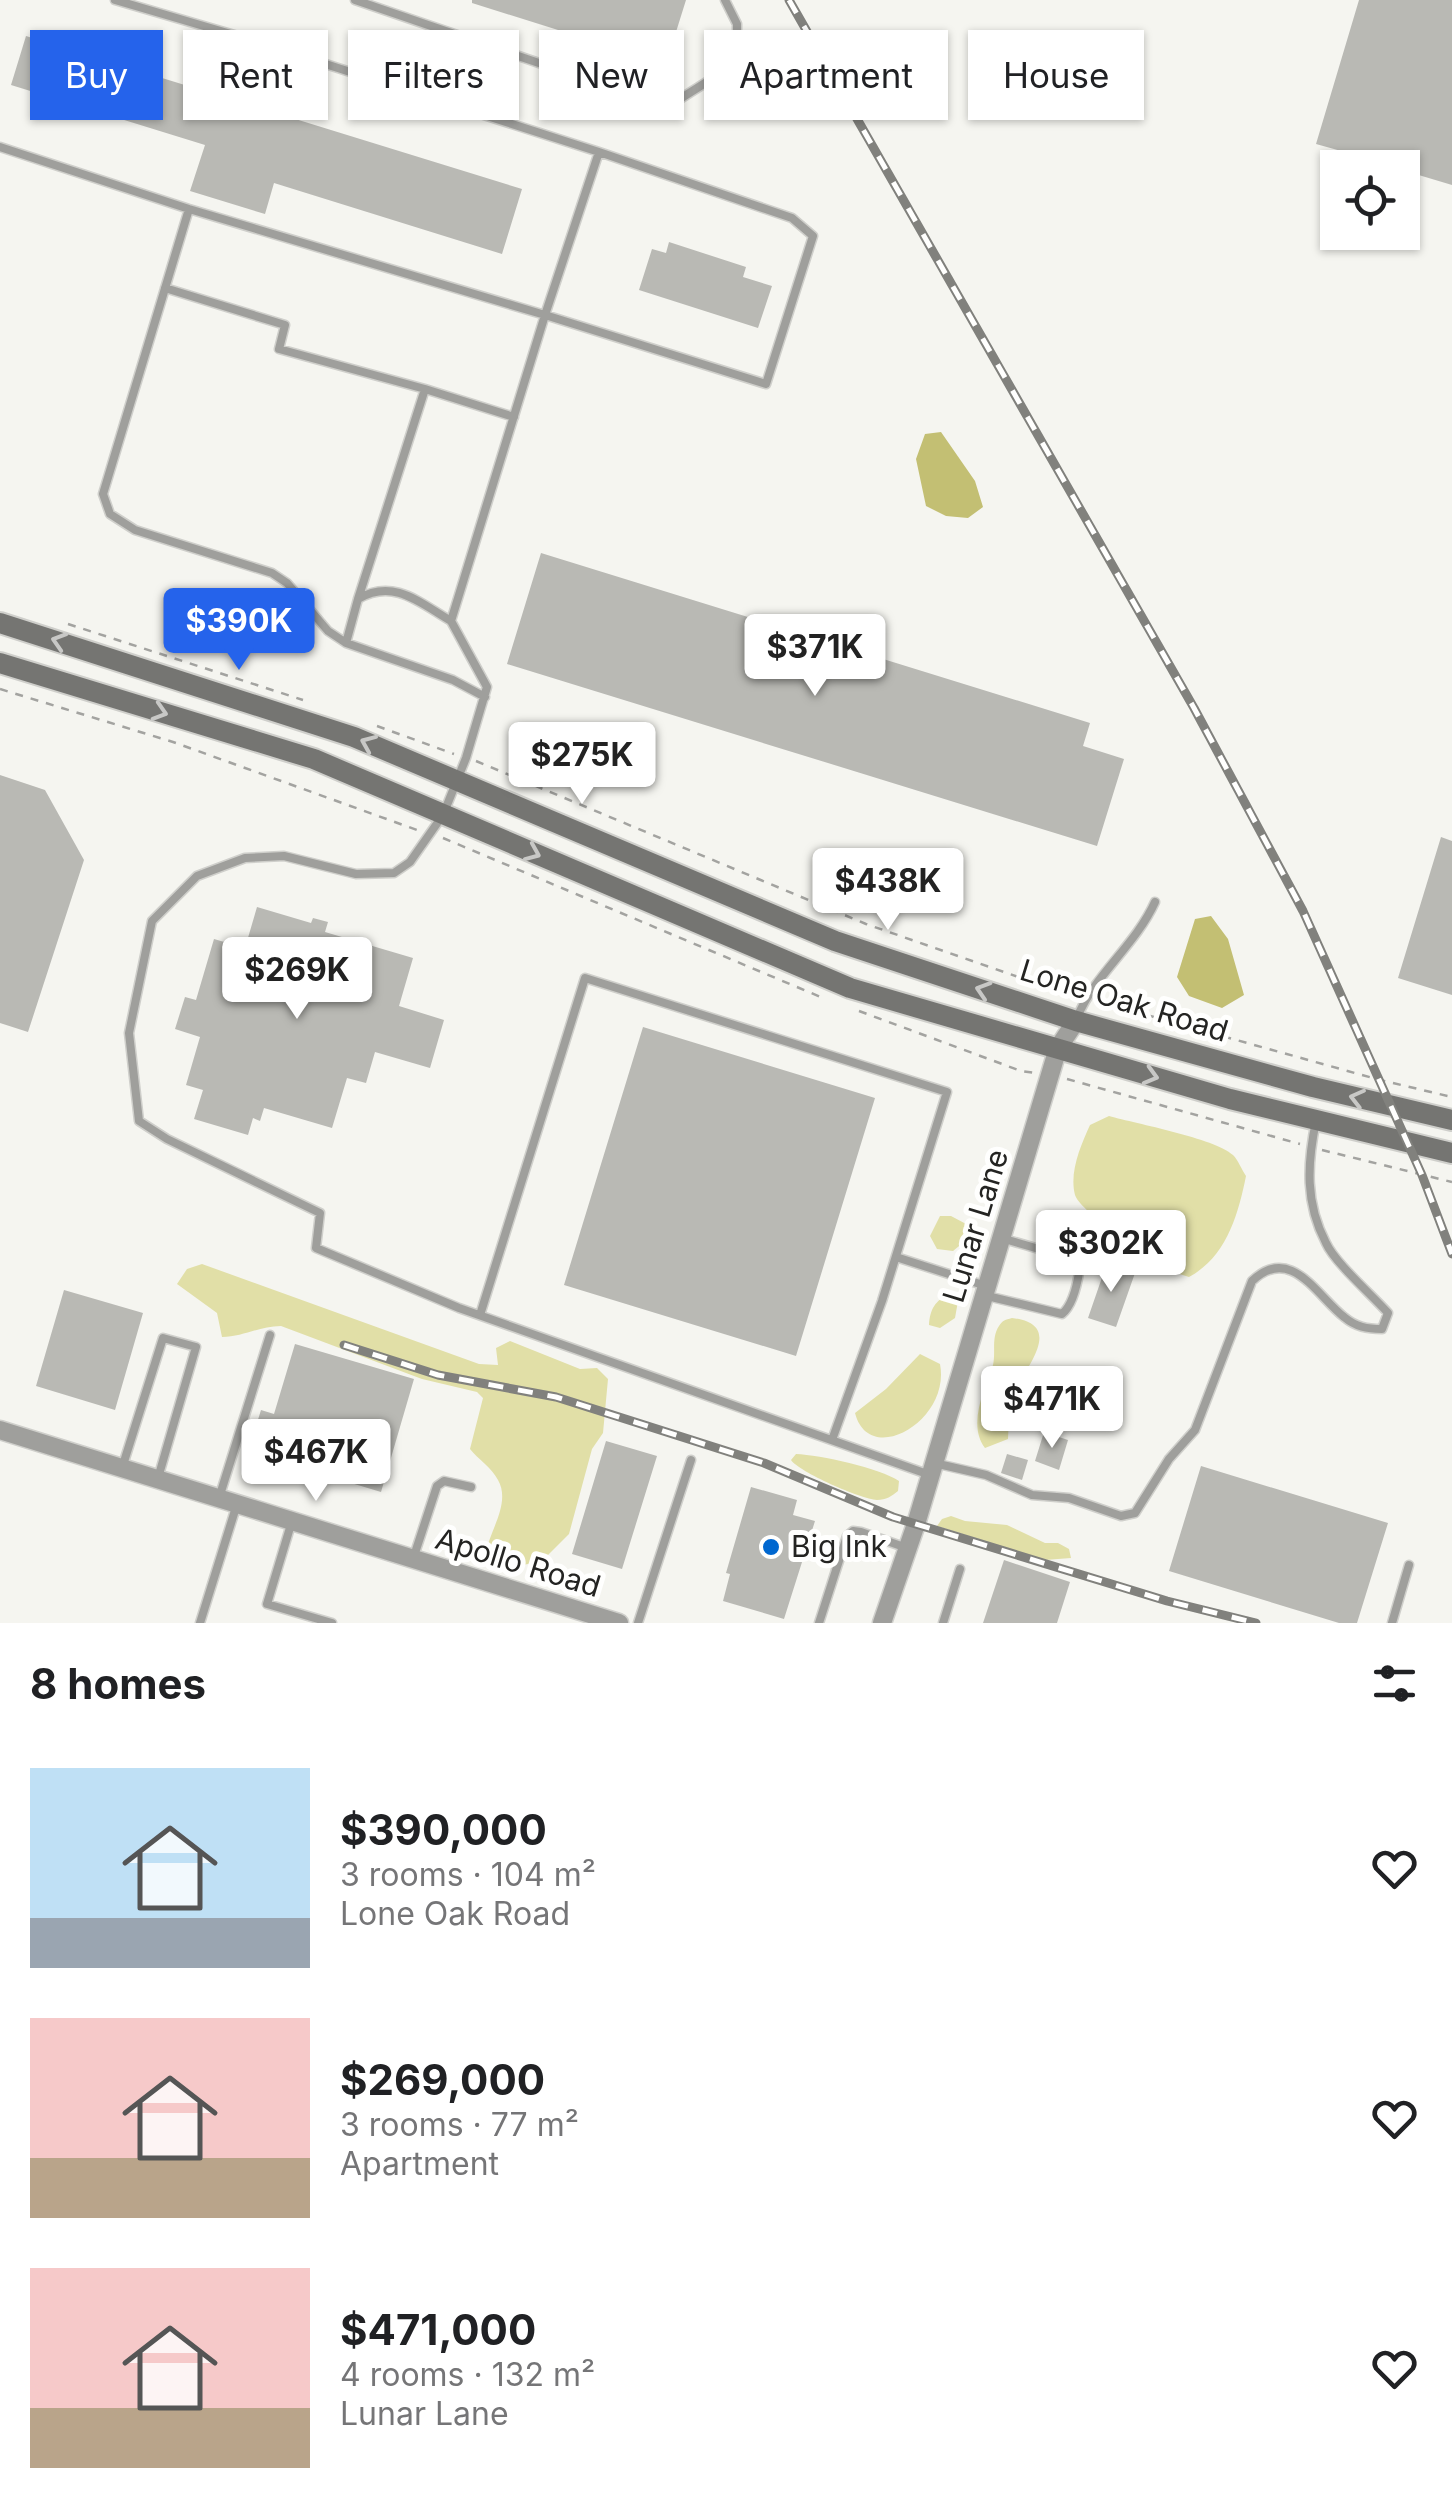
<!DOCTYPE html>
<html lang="en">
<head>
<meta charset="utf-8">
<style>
  body { margin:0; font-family:Inter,sans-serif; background:#f2f2f2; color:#202124; height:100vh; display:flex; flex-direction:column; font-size:38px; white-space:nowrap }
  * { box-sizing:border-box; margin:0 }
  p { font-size:32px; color:#757577 }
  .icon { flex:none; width:55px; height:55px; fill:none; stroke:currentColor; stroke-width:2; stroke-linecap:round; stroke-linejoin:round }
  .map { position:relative; height:1623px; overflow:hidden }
  .details { display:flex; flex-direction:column; background:#fff; flex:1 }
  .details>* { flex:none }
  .top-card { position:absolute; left:30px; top:30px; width:1392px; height:90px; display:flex; gap:20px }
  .buttons { position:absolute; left:1320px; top:150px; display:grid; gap:20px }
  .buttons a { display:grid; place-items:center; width:100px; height:100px; border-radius:0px; background:#fff; box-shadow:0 2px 8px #0004; font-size:50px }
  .price { position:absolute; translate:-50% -85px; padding:0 22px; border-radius:10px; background:#fff; color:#222; font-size:32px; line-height:65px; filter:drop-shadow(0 2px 5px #0008) }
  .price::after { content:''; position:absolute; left:50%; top:60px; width:30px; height:22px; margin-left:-15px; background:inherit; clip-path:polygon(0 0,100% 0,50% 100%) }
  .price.current { background:#2563eb; color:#fff }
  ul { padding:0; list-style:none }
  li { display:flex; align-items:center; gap:30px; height:250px; padding:0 30px }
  li span { display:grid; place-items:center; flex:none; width:280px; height:200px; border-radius:0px; color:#555 }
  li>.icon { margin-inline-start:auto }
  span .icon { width:120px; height:120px; fill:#fffc; stroke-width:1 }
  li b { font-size:42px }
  h2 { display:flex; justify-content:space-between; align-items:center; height:120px; padding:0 30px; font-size:42px }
  .chip { padding:0 35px; border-radius:0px; background:#fff; box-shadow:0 2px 8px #0004; font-size:35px; line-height:90px }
  .chip.current { background:#2563eb; color:#fff }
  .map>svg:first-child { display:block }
  .green { fill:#e1dfa7 }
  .water { fill:#c3bf73 }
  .building { fill:#b9b9b4 }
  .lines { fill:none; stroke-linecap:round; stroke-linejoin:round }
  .service-casing { stroke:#cfcfcb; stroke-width:11 }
  .tertiary-casing { stroke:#cfcfcb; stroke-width:21 }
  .secondary-casing { stroke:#cfcfcb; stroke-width:24 }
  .path { stroke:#a3a3a0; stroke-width:2.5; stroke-dasharray:8 8; stroke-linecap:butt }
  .service { stroke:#9f9f9c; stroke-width:8 }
  .tertiary { stroke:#9f9f9c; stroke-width:18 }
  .secondary { stroke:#757572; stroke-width:20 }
  .rail-casing { stroke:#81817d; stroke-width:9 }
  .rail { stroke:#fffffe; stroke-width:5; stroke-dasharray:15; stroke-linecap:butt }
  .oneway { stroke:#c8c8c6 }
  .poi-dot { fill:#0067cf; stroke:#fffffe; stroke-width:4 }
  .labels { text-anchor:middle; stroke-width:10; stroke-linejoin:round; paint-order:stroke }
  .street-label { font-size:30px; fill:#242422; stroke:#fffffe }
  .poi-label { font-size:30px; fill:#242422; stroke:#fffffe; text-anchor:start }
</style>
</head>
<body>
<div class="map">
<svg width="1452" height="1623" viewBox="0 0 1452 1623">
  <rect width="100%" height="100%" fill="#f5f5f0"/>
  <path class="green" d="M 1109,1116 C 1137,1124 1214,1138 1233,1155 C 1238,1160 1242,1170 1246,1176 C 1238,1216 1226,1257 1189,1277 C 1147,1264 1119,1245 1090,1213 C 1085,1208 1077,1201 1075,1195 C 1069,1172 1081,1145 1090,1125 Z
    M 940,1216 L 951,1216 L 968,1225 L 971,1230 L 964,1242 L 953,1251 L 937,1249 L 930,1236 Z
    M 202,1264 L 479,1364 L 498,1365 L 496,1348 L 510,1341 L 580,1369 L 597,1368 L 608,1379 L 603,1433 L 592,1449 L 569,1534 L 546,1557 L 533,1563 L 513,1567 L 486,1552 C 490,1530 511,1503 498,1480 C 492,1468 478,1459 470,1449 L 483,1398 L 477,1392 L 422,1379 L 281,1326 C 259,1326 243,1337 222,1337 L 217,1313 L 177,1284 L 187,1269 Z
    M 949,1294 L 958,1301 L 955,1318 L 940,1328 L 929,1325 C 930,1309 935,1301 949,1294 Z
    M 1012,1318 C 1061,1324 1032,1359 1019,1384 C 1010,1401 1009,1419 1008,1439 L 985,1448 C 967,1424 985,1389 993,1365 C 996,1352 991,1338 999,1326 C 1003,1320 1005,1320 1012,1318 Z
    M 920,1354 L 940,1364 C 951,1421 869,1468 855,1413 L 886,1389 Z
    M 796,1454 C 820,1455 880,1468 899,1481 L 898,1491 C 892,1496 886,1500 877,1500 C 861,1499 799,1472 791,1460 Z
    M 951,1516 L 965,1521 L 1007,1525 L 1045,1543 L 1058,1543 L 1069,1549 L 1071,1558 L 1045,1560 L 937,1526 L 942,1519 Z"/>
  <path class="water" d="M 941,432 L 975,481 L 983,507 L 968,518 L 946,516 L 926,506 L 916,459 L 925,434 Z
    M 1211,916 L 1228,939 L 1244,995 L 1222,1008 L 1189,996 L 1177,977 L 1195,919 Z"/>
  <path class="building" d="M 472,0 L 686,0 L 666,64 L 472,3 Z
    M 1359,0 L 1452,0 L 1452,185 L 1402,170 L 1402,168 L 1316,144 Z
    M 26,36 L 522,189 L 502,254 L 274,183 L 265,214 L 190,191 L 205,145 L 11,85 Z
    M 669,242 L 746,267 L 743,277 L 772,286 L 758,328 L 639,290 L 652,249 L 666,253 Z
    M 541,553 L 1090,723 L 1083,746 L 1124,759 L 1097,846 L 507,664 Z
    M 0,775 L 45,790 L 84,860 L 28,1032 L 0,1023 Z
    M 1441,837 L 1452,841 L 1452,995 L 1398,978 Z
    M 257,907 L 311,923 L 313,918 L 328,922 L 325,932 L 413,958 L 399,1006 L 444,1020 L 430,1068 L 375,1052 L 366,1083 L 347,1078 L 332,1128 L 264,1108 L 260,1121 L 253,1118 L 248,1135 L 194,1119 L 203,1090 L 186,1085 L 200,1037 L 175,1029 L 185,997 L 196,1000 L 214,939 L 245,948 Z
    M 643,1027 L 875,1098 L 796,1356 L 564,1285 Z
    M 1107,1263 L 1135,1273 L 1116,1327 L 1088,1318 Z
    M 64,1290 L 143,1313 L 115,1410 L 36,1386 Z
    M 295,1344 L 414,1379 L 381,1492 L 248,1452 L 261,1410 L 274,1414 Z
    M 1044,1432 L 1068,1440 L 1059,1470 L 1035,1461 Z
    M 606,1441 L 657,1456 L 622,1569 L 572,1554 Z
    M 1007,1454 L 1028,1460 L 1022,1480 L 1001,1473 Z
    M 1201,1466 L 1388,1523 L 1357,1623 L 1339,1623 L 1169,1571 Z
    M 751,1487 L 797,1500 L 793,1515 L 815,1521 L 784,1619 L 723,1601 L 730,1574 L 726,1573 Z
    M 1004,1560 L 1070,1582 L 1057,1623 L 983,1623 Z"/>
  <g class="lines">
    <defs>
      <path id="service" d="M 115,0 L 248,39 L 599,152 L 792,218 L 813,236 L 766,384 L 545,315 L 599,152
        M 355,0 L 574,75 L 672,104 L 713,78 L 737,52 L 737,24 L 725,0
        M 0,147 L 189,209 L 545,315 L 451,621 L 487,687 L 466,758 L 443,815 L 410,862 L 394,873 L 356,874 L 284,856 L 245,858 L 197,876 L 152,921 L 129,1033 L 139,1121 L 167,1139 L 320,1213 L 316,1248 L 459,1308 L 930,1475
        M 189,209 L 103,494 L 110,514 L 135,530 L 272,573 L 287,583 L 328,631 L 346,643 L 453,680 L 485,697
        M 165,288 L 285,325 L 279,349 L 425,389
        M 358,599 L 425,389 L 514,417
        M 346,643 L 358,599 C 394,578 420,603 451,621
        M 1077,1018 C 1094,975 1135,946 1155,902
        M 896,1257 L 986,1286
        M 987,1296 L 1062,1314 C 1073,1305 1078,1281 1080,1266 L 1070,1258 L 1001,1238
        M 480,1315 L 585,978 L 947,1092 L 882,1301 L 832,1440
        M 934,1463 L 986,1475 L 1032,1495 L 1069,1498 L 1121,1516 L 1135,1513 L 1169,1459 L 1195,1430 L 1252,1281 C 1291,1244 1317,1296 1344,1317 C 1356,1327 1367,1329 1382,1329 L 1388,1313 C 1372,1295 1335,1263 1326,1243 C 1305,1203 1307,1164 1316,1121
        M 122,1468 L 163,1338 L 196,1347 L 158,1478
        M 219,1498 L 270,1335
        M 292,1521 L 267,1604 L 332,1623
        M 413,1559 L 437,1486 L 444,1481 L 471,1487
        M 200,1623 L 237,1504
        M 638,1623 L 691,1460
        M 819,1623 L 847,1536 L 853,1531 L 861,1532 L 907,1548
        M 943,1623 L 960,1569
        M 1392,1623 L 1409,1565"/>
      <path id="tertiary" d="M 0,1430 L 619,1623
        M 882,1623 L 916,1524 L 1058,1048 L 1076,1021"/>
      <path id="secondary" d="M 0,623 L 354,737 L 835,941 L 1076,1021 L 1313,1087 L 1452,1120
        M 0,663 L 314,759 L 850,988 L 1230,1099 L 1452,1153"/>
    </defs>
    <use href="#service" class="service-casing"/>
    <use href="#tertiary" class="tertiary-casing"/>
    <use href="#secondary" class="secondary-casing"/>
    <path class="path" d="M 68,624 L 303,700
      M 0,689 L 173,742 L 417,830
      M 377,726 L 454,754
      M 476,761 L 866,924 L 1073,996
      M 443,838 L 823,998
      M 1100,1002 L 1380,1080 L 1452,1097
      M 859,1011 L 1021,1071 L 1035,1073
      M 1067,1079 L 1300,1144
      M 1322,1150 L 1452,1182"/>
    <use href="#service" class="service"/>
    <use href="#tertiary" class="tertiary"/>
    <use href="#secondary" class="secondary"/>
    <defs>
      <path id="rail" d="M 789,0 L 1194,708 L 1303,911 L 1422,1175 L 1452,1254
        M 344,1345 L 438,1375 L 556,1397 L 764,1463 L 893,1517 L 1167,1601 L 1256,1623"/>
    </defs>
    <use href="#rail" class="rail-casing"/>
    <use href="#rail" class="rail"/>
  </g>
  <defs><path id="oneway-chevron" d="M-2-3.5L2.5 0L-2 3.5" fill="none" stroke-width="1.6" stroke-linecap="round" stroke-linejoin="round" transform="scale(2.5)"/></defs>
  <g class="oneway">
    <use href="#oneway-chevron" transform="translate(59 641) rotate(-163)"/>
    <use href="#oneway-chevron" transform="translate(160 712) rotate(17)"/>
    <use href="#oneway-chevron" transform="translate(368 743) rotate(-157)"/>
    <use href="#oneway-chevron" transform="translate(533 853) rotate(23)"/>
    <use href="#oneway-chevron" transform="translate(983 990) rotate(-162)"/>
    <use href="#oneway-chevron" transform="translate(1151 1076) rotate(16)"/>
    <use href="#oneway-chevron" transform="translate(1357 1098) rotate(-166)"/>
  </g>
  <circle class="poi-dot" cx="771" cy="1547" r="10"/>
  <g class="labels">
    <g class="street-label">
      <text transform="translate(1124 1001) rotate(17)" y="10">Lone Oak Road</text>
      <text transform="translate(976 1226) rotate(-73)" y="10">Lunar Lane</text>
      <text transform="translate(518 1563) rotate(17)" y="10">Apollo Road</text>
    </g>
    <g class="poi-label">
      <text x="791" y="1557">Big Ink</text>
    </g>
  </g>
</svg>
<div class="buttons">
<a><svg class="icon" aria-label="locate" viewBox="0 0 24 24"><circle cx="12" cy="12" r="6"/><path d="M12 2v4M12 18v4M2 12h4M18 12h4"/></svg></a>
</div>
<b class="price current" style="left:239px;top:673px">$390K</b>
<b class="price" style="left:815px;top:699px">$371K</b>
<b class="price" style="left:582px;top:807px">$275K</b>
<b class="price" style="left:888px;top:933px">$438K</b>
<b class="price" style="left:297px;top:1022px">$269K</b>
<b class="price" style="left:1111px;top:1295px">$302K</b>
<b class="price" style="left:1052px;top:1451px">$471K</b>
<b class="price" style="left:316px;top:1504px">$467K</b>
<div class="top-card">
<a class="chip current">Buy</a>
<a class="chip">Rent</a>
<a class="chip">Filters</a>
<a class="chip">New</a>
<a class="chip">Apartment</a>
<a class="chip">House</a>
</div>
</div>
<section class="details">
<h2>8 homes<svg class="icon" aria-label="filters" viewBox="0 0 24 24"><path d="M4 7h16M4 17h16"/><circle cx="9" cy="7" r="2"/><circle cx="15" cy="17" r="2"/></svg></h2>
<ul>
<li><span style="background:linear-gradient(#bfe0f5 75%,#9aa5b1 0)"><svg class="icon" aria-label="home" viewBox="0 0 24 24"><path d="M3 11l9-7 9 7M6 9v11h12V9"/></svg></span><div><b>$390,000</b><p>3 rooms · 104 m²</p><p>Lone Oak Road</p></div><svg class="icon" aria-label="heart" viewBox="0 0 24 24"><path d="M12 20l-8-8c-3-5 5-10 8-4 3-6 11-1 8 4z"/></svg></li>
<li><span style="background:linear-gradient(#f6c9c9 70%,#b9a48a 0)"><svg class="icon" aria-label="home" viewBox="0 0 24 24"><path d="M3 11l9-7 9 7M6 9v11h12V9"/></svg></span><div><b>$269,000</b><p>3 rooms · 77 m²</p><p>Apartment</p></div><svg class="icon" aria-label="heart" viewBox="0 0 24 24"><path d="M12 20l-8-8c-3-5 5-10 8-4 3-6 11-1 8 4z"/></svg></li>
<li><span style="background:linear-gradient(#f6c9c9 70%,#b9a48a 0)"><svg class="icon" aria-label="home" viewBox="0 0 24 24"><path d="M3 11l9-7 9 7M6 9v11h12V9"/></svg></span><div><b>$471,000</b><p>4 rooms · 132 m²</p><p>Lunar Lane</p></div><svg class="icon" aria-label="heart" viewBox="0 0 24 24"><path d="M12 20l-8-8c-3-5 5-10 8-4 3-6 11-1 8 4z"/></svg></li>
</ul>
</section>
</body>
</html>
